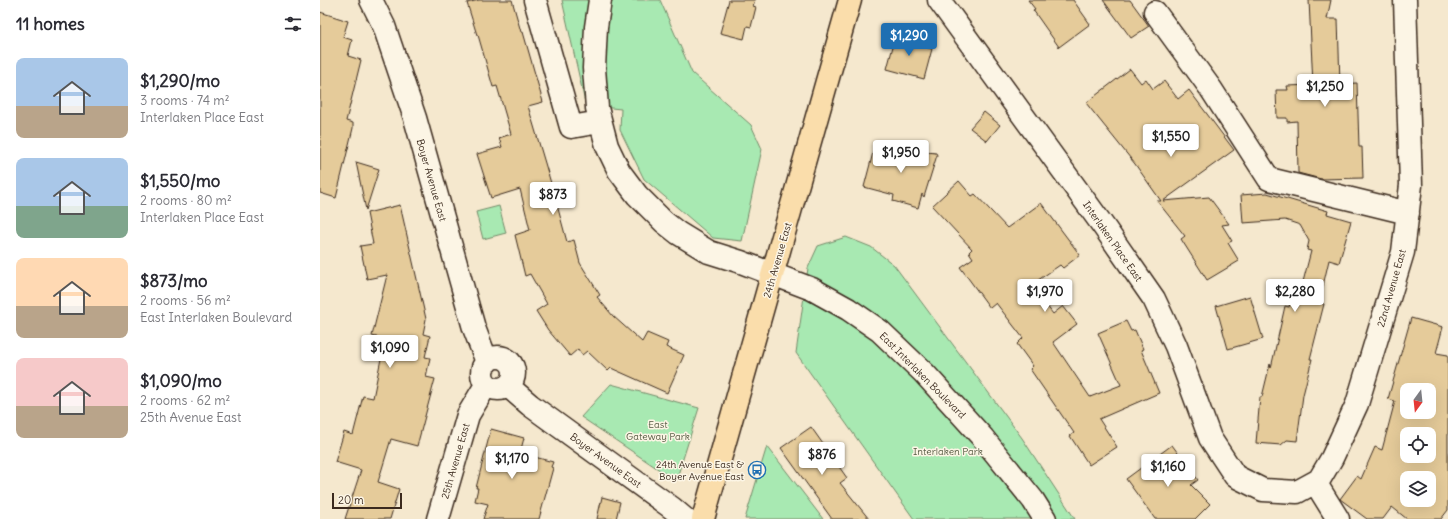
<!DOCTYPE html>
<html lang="en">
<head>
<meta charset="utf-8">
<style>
  body { margin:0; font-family:Delius,sans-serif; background:#f2f2f3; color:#2b2b33; height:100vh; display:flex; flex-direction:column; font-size:15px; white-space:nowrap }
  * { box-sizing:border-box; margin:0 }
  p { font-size:13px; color:#7c7c81 }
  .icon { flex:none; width:22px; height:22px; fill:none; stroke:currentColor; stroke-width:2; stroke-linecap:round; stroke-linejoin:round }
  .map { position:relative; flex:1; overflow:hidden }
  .drawer { display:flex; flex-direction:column; background:#fff; width:320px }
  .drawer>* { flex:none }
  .needle { width:26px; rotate:195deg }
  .fabs { position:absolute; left:1080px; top:383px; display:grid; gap:8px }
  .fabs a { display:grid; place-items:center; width:36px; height:36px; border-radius:8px; background:#fff; box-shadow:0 4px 16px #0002; font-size:20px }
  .scale { position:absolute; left:12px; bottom:10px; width:70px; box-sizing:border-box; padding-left:4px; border:2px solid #3b2a1e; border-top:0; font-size:11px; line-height:14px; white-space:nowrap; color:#3b2a1e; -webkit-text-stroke:3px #fcf5e5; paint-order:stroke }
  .price { position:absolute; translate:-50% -34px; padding:0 9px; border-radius:4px; background:#fff; color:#222; font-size:13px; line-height:26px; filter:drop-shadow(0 1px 2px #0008) }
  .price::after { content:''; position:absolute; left:50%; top:24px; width:12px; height:9px; margin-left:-6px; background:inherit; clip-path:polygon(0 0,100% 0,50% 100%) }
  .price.current { background:#1f6fb2; color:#fff }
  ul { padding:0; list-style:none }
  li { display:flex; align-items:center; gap:12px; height:100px; padding:0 16px }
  li span { display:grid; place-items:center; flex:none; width:112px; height:80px; border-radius:8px; color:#555 }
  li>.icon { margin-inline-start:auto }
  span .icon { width:48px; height:48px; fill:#fffc; stroke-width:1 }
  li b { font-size:17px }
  h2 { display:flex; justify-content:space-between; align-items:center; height:48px; padding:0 16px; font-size:17px }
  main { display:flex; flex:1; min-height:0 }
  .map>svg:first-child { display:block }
  .green { fill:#a8e9b2; stroke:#728a68 }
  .building { fill:#e5cb9a; stroke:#3b2a1e; fill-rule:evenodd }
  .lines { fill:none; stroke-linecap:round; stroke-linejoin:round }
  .minor-casing { stroke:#3b2a1e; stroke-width:25 }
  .major-casing { stroke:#3b2a1e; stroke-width:25 }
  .minor { stroke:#fcf5e5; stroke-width:22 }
  .major { stroke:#faddab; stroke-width:22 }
  .labels { text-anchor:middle; stroke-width:3; stroke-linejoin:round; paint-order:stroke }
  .street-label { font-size:10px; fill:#3b2a1e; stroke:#fcf5e5 }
  .park-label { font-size:10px; fill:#565a43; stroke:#fcf5e5 }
  .poi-label { font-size:10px; fill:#3b2a1e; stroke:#fcf5e5; text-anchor:end }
</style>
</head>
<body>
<main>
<section class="drawer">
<h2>11 homes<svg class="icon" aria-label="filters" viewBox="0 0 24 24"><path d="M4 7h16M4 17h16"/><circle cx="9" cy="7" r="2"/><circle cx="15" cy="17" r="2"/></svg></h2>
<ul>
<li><span style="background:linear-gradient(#a9c7e8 60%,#b9a48a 0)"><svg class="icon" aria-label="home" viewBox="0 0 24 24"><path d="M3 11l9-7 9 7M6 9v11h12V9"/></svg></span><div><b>$1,290/mo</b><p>3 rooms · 74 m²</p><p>Interlaken Place East</p></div></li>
<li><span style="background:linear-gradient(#a9c7e8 60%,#7fa58c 0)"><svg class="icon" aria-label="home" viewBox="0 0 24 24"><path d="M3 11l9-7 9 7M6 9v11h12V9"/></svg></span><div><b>$1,550/mo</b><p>2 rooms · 80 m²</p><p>Interlaken Place East</p></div></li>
<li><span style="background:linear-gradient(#ffd9b3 60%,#b9a48a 0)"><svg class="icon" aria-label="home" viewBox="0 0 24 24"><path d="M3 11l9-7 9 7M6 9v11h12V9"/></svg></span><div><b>$873/mo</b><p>2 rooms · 56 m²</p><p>East Interlaken Boulevard</p></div></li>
<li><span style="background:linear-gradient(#f6c9c9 60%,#b9a48a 0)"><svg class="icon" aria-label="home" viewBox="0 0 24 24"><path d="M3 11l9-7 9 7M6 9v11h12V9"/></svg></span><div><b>$1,090/mo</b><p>2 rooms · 62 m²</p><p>25th Avenue East</p></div></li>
</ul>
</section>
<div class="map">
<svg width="1128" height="519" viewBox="0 0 1128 519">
  <rect width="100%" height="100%" fill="#f5e8ce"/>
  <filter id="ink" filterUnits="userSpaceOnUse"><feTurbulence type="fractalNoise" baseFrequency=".025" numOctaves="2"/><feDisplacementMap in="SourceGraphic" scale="8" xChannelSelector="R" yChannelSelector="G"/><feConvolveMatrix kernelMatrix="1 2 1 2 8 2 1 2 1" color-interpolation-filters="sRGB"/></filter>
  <g filter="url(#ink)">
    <path class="green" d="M 242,0 L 340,0 L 372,73 L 431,125 L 442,149 L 422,241 L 393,238 L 324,179 L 300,130 L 301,109 L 272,106 L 266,107 Z
      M 179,206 L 186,233 L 163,239 L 156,212 Z
      M 526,237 L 551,247 L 574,265 L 702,438 L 755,519 L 594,519 L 476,353 L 488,268 L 498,246 Z
      M 291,384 L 379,408 L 356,481 L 261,417 Z
      M 447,446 L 503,519 L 425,519 Z"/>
    <path class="building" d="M 159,0 L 192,0 L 201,32 L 203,32 L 223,102 L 208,106 L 233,190 L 247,242 L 254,240 L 260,263 L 280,295 L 277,297 L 293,316 L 322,342 L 327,333 L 348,342 L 346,347 L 364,355 L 347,393 L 291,368 L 288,371 L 267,351 L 262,355 L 258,349 L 250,356 L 228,330 L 216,311 L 227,304 L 210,274 L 205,276 L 195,235 L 210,230 L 200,189 L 171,198 L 157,154 L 182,147 L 179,138 L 191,134 L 177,86 L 173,87 L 158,35 L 157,35 L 147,3 Z
      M 409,0 L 435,0 L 433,6 L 436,7 L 431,27 L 427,26 L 424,39 L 400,33 Z
      M 708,0 L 753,0 L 770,24 L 739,47 L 713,10 L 715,9 Z
      M 783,0 L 810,0 L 829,26 L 811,38 Z
      M 989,0 L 1011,0 L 1007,19 L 1018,19 L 1020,84 L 1037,83 L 1039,147 L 1042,147 L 1043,178 L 1001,179 L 978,173 L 977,121 L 967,122 L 967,118 L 957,118 L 956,90 L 968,90 L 967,86 L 993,85 Z
      M 0,12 L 28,21 L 23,37 L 32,40 L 28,56 L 41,60 L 26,121 L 33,123 L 33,128 L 16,198 L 0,193 Z
      M 576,35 L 600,41 L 598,45 L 612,49 L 604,79 L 567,69 Z
      M 810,69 L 821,83 L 826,79 L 833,89 L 844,81 L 858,99 L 869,90 L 914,150 L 843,201 L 889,197 L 909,224 L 902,225 L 912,241 L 908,243 L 919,261 L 887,280 L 861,239 L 865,236 L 837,201 L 841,201 L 815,164 L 766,103 Z
      M 664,112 L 680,125 L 667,141 L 650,128 Z
      M 555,145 L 575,150 L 580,149 L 616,153 L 617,155 L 604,197 L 602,194 L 598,208 L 573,201 L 574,195 L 544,187 Z
      M 36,162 L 59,169 L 46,210 Z
      M 639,181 L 652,196 L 655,194 L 687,228 L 721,203 L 760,255 L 743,268 L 740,265 L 711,285 L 733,314 L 743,306 L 757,324 L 733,342 L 770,397 L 801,385 L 778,333 L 806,321 L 811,331 L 815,330 L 823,349 L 821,350 L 839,393 L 779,419 L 797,447 L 769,465 L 750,436 L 754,433 L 710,369 L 713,366 L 697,344 L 703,338 L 676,303 L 670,308 L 640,267 L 653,258 L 649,252 L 652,249 L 612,206 Z
      M 947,193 L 1008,211 L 1007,214 L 1031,221 L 1019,263 L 1009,260 L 999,303 L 1004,304 L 990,359 L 992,359 L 983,395 L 977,441 L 967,440 L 961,445 L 936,443 L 940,397 L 942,397 L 950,364 L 951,368 L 965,306 L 969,307 L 970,303 L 977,305 L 991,251 L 987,250 L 989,241 L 980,225 L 965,220 L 923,223 L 921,195 Z
      M 80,205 L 106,319 L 103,334 L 110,336 L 105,357 L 110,358 L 106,377 L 115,379 L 97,446 L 71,439 L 58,482 L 79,489 L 70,519 L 25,519 L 41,470 L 15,462 L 24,432 L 33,435 L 43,396 L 53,398 L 65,339 L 52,336 L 67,275 L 47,279 L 40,246 L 53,244 L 47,213 Z
      M 930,296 L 943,339 L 908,349 L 896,306 Z
      M 1091,318 L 1123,327 L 1116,353 L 1128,355 L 1128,510 L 1121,519 L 1087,519 L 1072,507 L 1063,519 L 1047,519 L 1020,499 L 1037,476 L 1041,479 L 1055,447 L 1062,450 L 1075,401 L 1068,399 ZM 1087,390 L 1109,390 L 1109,412 L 1087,412 ZM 1087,434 L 1109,434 L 1109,456 L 1087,456 ZM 1087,478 L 1109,478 L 1109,500 L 1087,500 Z
      M 491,427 L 527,478 L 520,483 L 549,519 L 512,519 L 461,448 Z
      M 171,429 L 204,438 L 200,453 L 233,462 L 231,467 L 233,468 L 219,519 L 163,519 L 168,504 L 155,501 L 158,488 L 156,488 Z
      M 852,445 L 878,480 L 871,485 L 890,504 L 875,519 L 835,519 L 806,479 Z
      M 282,497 L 300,502 L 296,519 L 277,519 Z"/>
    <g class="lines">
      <defs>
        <path id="minor" d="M 51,0 L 64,26 L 95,118 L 154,328 L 167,362
          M 215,0 L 251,127 L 280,122
          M 280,0 L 276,27 L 274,68 L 277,108 L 287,146 L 299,171 L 317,195 L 344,222 L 358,233 L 389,252 L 421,262 L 492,289 L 528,309 L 560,331 L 604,373 L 663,438 L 713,500 L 725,519
          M 619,0 L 784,227 L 834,299 L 856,346 L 890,438 L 915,476 L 943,490 L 977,492 L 999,480 L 1012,458 L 1037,404 L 1083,252 L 1091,185 L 1085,0
          M 835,12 L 891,89 L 949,179 L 1088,213
          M162 373a16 16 0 1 1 32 0a16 16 0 1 1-32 0Z
          M 188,386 L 210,405 L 352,508 L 365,519
          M 995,482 L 1018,519
          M 118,519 L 148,415 L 166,385"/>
        <path id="major" d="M 383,519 L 530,0"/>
      </defs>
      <use href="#minor" class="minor-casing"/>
      <use href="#major" class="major-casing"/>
      <use href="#minor" class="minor"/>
      <use href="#major" class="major"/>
    </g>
  </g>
  <defs>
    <symbol id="bus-ring" viewBox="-11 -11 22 22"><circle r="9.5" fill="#fcf5e5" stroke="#1f6fb2" stroke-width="1.5"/><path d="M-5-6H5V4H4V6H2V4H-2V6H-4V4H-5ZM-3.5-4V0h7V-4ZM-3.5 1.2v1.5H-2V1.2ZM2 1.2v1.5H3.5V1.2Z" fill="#1f6fb2"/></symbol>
  </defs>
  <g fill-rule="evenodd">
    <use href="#bus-ring" x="427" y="460" width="20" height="20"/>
  </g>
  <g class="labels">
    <g class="street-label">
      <text transform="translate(112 180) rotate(74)" y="4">Boyer Avenue East</text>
      <text transform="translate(793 241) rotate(55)" y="4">Interlaken Place East</text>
      <text transform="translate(457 260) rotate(-74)" y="4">24th Avenue East</text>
      <text transform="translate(1071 288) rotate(-74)" y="4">22nd Avenue East</text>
      <text transform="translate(603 375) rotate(45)" y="4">East Interlaken Boulevard</text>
      <text transform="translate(286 460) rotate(36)" y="4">Boyer Avenue East</text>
      <text transform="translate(135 461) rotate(-74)" y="4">25th Avenue East</text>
    </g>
    <g class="park-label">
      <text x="338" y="428">East<tspan x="338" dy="12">Gateway Park</tspan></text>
      <text x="628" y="455">Interlaken Park</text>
    </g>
    <g class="poi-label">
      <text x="424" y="468">24th Avenue East &amp;<tspan x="424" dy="12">Boyer Avenue East</tspan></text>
    </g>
  </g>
</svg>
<div class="fabs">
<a><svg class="needle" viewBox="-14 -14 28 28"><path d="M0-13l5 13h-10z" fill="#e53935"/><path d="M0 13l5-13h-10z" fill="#7c7c81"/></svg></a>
<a><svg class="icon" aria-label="locate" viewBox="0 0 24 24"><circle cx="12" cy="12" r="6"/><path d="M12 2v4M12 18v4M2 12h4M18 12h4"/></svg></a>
<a><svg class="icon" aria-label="layers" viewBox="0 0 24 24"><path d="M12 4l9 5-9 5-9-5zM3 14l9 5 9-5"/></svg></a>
</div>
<div class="scale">20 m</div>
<b class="price current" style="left:589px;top:57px">$1,290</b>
<b class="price" style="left:1005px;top:108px">$1,250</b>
<b class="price" style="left:851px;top:158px">$1,550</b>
<b class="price" style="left:581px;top:174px">$1,950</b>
<b class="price" style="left:233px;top:216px">$873</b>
<b class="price" style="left:725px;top:313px">$1,970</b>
<b class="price" style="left:975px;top:313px">$2,280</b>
<b class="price" style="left:70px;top:369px">$1,090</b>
<b class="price" style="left:502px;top:476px">$876</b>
<b class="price" style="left:192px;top:480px">$1,170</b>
<b class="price" style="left:848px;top:488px">$1,160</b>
</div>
</main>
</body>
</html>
